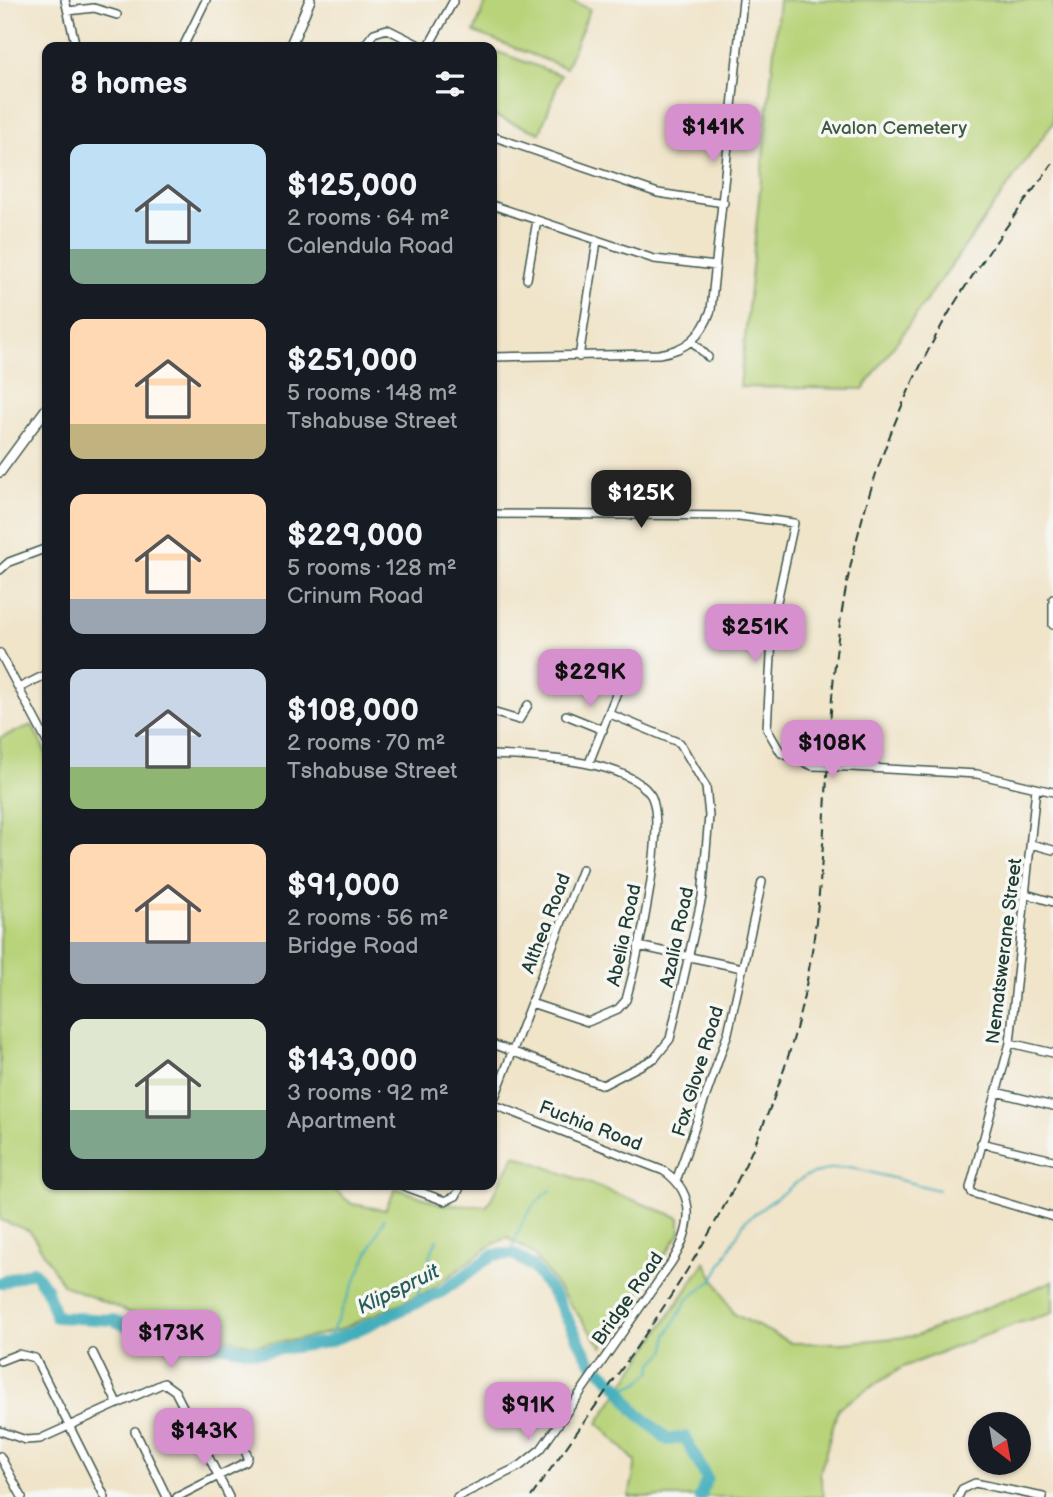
<!DOCTYPE html>
<html lang="en">
<head>
<meta charset="utf-8">
<style>
  body { margin:0; font-family:"Balsamiq Sans",sans-serif; background:#20242c; color:#f1f3f6; height:100vh; display:flex; flex-direction:column; font-size:26px; white-space:nowrap }
  * { box-sizing:border-box; margin:0 }
  p { font-size:23px; color:#9ea1a6 }
  .icon { flex:none; width:38px; height:38px; fill:none; stroke:currentColor; stroke-width:2; stroke-linecap:round; stroke-linejoin:round }
  .map { position:relative; flex:1; overflow:hidden }
  .sheet { position:absolute; left:42px; top:42px; width:455px; height:1148px; display:flex; flex-direction:column; background:#171b24; border-radius:14px; box-shadow:0 2px 5px #0004 }
  .sheet>* { flex:none }
  .needle { width:46px; rotate:149deg }
  .controls { position:absolute; left:968px; top:1412px; display:grid; gap:14px }
  .controls a { display:grid; place-items:center; width:63px; height:63px; border-radius:50%; background:#171b24; box-shadow:0 2px 5px #0004; font-size:35px }
  .price { position:absolute; translate:-50% -60px; padding:0 16px; border-radius:14px; background:#d690ce; color:#111; font-size:23px; line-height:46px; filter:drop-shadow(0 2px 4px #0008) }
  .price::after { content:''; position:absolute; left:50%; top:42px; width:21px; height:16px; margin-left:-10px; background:inherit; clip-path:polygon(0 0,100% 0,50% 100%) }
  .price.selected { background:#222; color:#fff }
  ul { padding:0; list-style:none }
  li { display:flex; align-items:center; gap:21px; height:175px; padding:0 28px }
  li span { display:grid; place-items:center; flex:none; width:196px; height:140px; border-radius:14px; color:#555 }
  li>.icon { margin-inline-start:auto }
  span .icon { width:84px; height:84px; fill:#fffc; stroke-width:1 }
  li b { font-size:30px }
  h2 { display:flex; justify-content:space-between; align-items:center; height:84px; padding:0 28px; font-size:30px }
  .map>svg:first-child { display:block }
  .green { fill:#b8d379; stroke:#6c8856; stroke-width:2 }
  .lines { fill:none; stroke-linecap:round; stroke-linejoin:round }
  .stream { stroke:#3dacba; stroke-width:2 }
  .river { stroke:#3dacba; stroke-width:12 }
  .minor-casing { stroke:#3e564a; stroke-width:10 }
  .major-casing { stroke:#3e564a; stroke-width:12 }
  .minor { stroke:#fff; stroke-width:7 }
  .major { stroke:#fff; stroke-width:9 }
  .rail { stroke:#1f3d34; stroke-width:2; stroke-dasharray:10 5; stroke-linecap:butt }
  .minor-bridge-casing { stroke:#3e564a; stroke-width:10; stroke-linecap:butt }
  .minor-bridge { stroke:#fff; stroke-width:7 }
  .labels { text-anchor:middle; stroke-width:7; stroke-linejoin:round; paint-order:stroke }
  .park-label { font-size:19px; fill:#3e5b42; stroke:#f6f6f2 }
  .street-label { font-size:19px; fill:#1f3d34; stroke:#f6f6f2 }
  .water-label { font-size:21px; font-style:italic; fill:#285e5c; stroke:#f6f6f2 }
</style>
</head>
<body>
<div class="map">
<svg width="1053" height="1497" viewBox="0 0 1053 1497">
  <rect width="100%" height="100%" fill="#f6f6f2"/>
  <filter id="ink" filterUnits="userSpaceOnUse"><feTurbulence type="fractalNoise" baseFrequency=".0143" numOctaves="2"/><feDisplacementMap in="SourceGraphic" scale="14" xChannelSelector="R" yChannelSelector="G"/><feConvolveMatrix kernelMatrix="1 2 1 2 8 2 1 2 1" color-interpolation-filters="sRGB"/></filter>
  <filter id="wash" filterUnits="userSpaceOnUse"><feTurbulence type="fractalNoise" baseFrequency=".00686" numOctaves="4" result="noise"/><feDisplacementMap in="SourceGraphic" scale="28" xChannelSelector="R" yChannelSelector="G"/><feGaussianBlur stdDeviation="1.57" result="paint"/><feColorMatrix in="noise" values="0 0 0 0 0 0 0 0 0 0 0 0 0 0 0 0 0 1.4 0 .05"/><feComposite in="paint" operator="in"/></filter>
  <g filter="url(#wash)">
    <rect width="100%" height="100%" fill="#f0e4c9"/>
    <path class="green" d="M 487,0 L 569,0 L 590,9 L 566,68 L 474,32 Z
      M 779,0 L 1053,0 L 1053,123 L 863,389 L 740,387 Z
      M 492,50 L 561,75 L 540,133 L 492,115 Z
      M 32,725 L 47,755 L 47,1185 L 329,1185 L 352,1204 L 385,1210 L 396,1188 L 443,1205 L 487,1206 L 515,1155 L 680,1218 L 680,1233 L 602,1347 L 533,1254 L 507,1237 L 489,1247 L 432,1289 L 339,1330 L 301,1339 L 255,1345 L 191,1330 L 162,1317 L 133,1314 L 63,1285 L 30,1231 L 0,1220 L 0,738 Z
      M 705,1262 L 734,1314 L 792,1343 L 843,1343 L 916,1336 L 1053,1281 L 1053,1313 L 1015,1324 L 903,1367 L 838,1408 L 820,1473 L 824,1497 L 629,1497 L 636,1462 L 598,1423 Z"/>
    <g class="lines">
      <path class="stream" d="M 511,1254 C 518,1228 528,1205 551,1190
        M 405,1309 L 416,1296 L 431,1263 L 429,1258 L 437,1239
        M 327,1342 L 384,1219
        M 620,1390 L 638,1383 L 652,1371 L 653,1363 L 666,1350 L 667,1335 L 688,1299 L 712,1281 L 745,1221 L 804,1177 L 829,1169 L 850,1167 L 938,1190"/>
      <path class="river" d="M 0,1283 L 33,1271 L 46,1288 L 56,1317 L 113,1320 L 162,1341 L 180,1339 L 261,1352 L 327,1342 L 353,1332 L 443,1291 L 493,1255 L 514,1254 L 533,1267 L 556,1298 L 590,1361 L 618,1386 L 634,1410 L 668,1440 L 685,1437 L 707,1479 L 700,1497"/>
    </g>
  </g>
  <g filter="url(#ink)">
    <g class="lines">
      <defs>
        <path id="minor" d="M 65,0 L 76,47
          M 68,11 L 94,8 L 117,15
          M 183,47 L 206,0
          M 363,47 L 374,33 L 387,29 L 423,47
          M 428,47 L 454,0
          M 492,136 L 658,193 L 724,203
          M 492,205 L 654,259 L 716,266
          M 527,279 L 537,220
          M 693,342 L 708,357
          M 492,357 L 659,354 C 687,350 702,336 711,310 L 743,0
          M 579,357 L 597,241
          M 492,514 L 739,516 L 794,523 L 773,620 L 767,729 L 781,753 L 813,766
          M 0,570 L 9,562 L 47,548
          M 1053,599 L 1053,625
          M 0,653 L 47,742
          M 19,688 L 47,674
          M 492,712 L 519,720 L 528,705
          M 566,715 L 603,730
          M 492,755 C 532,757 624,758 650,794 C 669,822 636,964 626,1000 L 618,1009 L 588,1022 L 531,1003
          M 589,763 L 619,687
          M 851,767 L 977,774 L 1053,792
          M 1036,788 L 1010,1043 L 970,1188 L 972,1193 L 1053,1217
          M 1031,844 L 1053,850
          M 1026,894 L 1053,902
          M 638,946 L 742,968
          M 1010,1043 L 1053,1053
          M 492,1044 L 603,1085 L 655,1058 L 670,1039 L 702,897 L 709,816 L 706,787 L 680,743 L 610,714
          M 996,1092 L 1053,1106
          M 492,1105 L 582,869
          M 981,1143 L 1053,1160
          M 676,1181 L 728,1033 L 762,882
          M 401,1185 L 445,1201 L 456,1196 L 461,1185
          M 93,1353 L 117,1403
          M 0,1361 L 18,1354 L 35,1358 L 105,1497
          M 0,1431 L 26,1440 L 40,1439 L 164,1383 L 175,1391 L 229,1497
          M 135,1431 L 167,1497
          M 0,1456 L 22,1497
          M 177,1497 L 246,1462 L 248,1457 L 242,1443
          M 457,1497 L 520,1466 L 541,1449 L 671,1263 C 691,1232 699,1195 664,1171 L 492,1104
          M 958,1497 L 962,1489 L 975,1483 L 1043,1497"/>
        <path id="major" d="M 290,47 L 310,0
          M 0,472 L 47,408"/>
      </defs>
      <use href="#minor" class="minor-casing"/>
      <use href="#major" class="major-casing"/>
      <use href="#minor" class="minor"/>
      <use href="#major" class="major"/>
      <path class="rail" d="M 531,1497 C 632,1352 744,1213 793,1040 C 829,913 822,784 836,654 C 850,530 891,408 956,301 C 986,254 1020,208 1053,163"/>
      <defs>
        <path id="minor-bridge" d="M 813,766 L 851,767"/>
      </defs>
      <use href="#minor-bridge" class="minor-bridge-casing"/>
      <use href="#minor-bridge" class="minor-bridge"/>
    </g>
  </g>
  <g class="labels">
    <g class="park-label">
      <text x="894" y="134">Avalon Cemetery</text>
    </g>
    <g class="street-label">
      <text transform="translate(545 923) rotate(-69)" y="7">Althea Road</text>
      <text transform="translate(623 935) rotate(-78)" y="7">Abelia Road</text>
      <text transform="translate(676 937) rotate(-78)" y="7">Azalia Road</text>
      <text transform="translate(1003 951) rotate(-83)" y="7">Nematswerane Street</text>
      <text transform="translate(697 1071) rotate(-73)" y="7">Fox Glove Road</text>
      <text transform="translate(591 1125) rotate(21)" y="7">Fuchia Road</text>
      <text transform="translate(627 1298) rotate(-55)" y="7">Bridge Road</text>
    </g>
    <g class="water-label">
      <text transform="translate(398 1289) rotate(-26)" y="7">Klipspruit</text>
    </g>
  </g>
</svg>
<div class="controls">
<a><svg class="needle" viewBox="-14 -14 28 28"><path d="M0-13l5 13h-10z" fill="#e53935"/><path d="M0 13l5-13h-10z" fill="#9ea1a6"/></svg></a>
</div>
<b class="price" style="left:713px;top:164px">$141K</b>
<b class="price selected" style="left:641px;top:530px">$125K</b>
<b class="price" style="left:755px;top:664px">$251K</b>
<b class="price" style="left:590px;top:709px">$229K</b>
<b class="price" style="left:832px;top:780px">$108K</b>
<b class="price" style="left:171px;top:1370px">$173K</b>
<b class="price" style="left:528px;top:1442px">$91K</b>
<b class="price" style="left:204px;top:1468px">$143K</b>
<section class="sheet">
<h2>8 homes<svg class="icon" aria-label="filters" viewBox="0 0 24 24"><path d="M4 7h16M4 17h16"/><circle cx="9" cy="7" r="2"/><circle cx="15" cy="17" r="2"/></svg></h2>
<ul>
<li><span style="background:linear-gradient(#bfe0f5 75%,#7fa58c 0)"><svg class="icon" aria-label="home" viewBox="0 0 24 24"><path d="M3 11l9-7 9 7M6 9v11h12V9"/></svg></span><div><b>$125,000</b><p>2 rooms · 64 m²</p><p>Calendula Road</p></div></li>
<li><span style="background:linear-gradient(#ffd9b3 75%,#c2b280 0)"><svg class="icon" aria-label="home" viewBox="0 0 24 24"><path d="M3 11l9-7 9 7M6 9v11h12V9"/></svg></span><div><b>$251,000</b><p>5 rooms · 148 m²</p><p>Tshabuse Street</p></div></li>
<li><span style="background:linear-gradient(#ffd9b3 75%,#9aa5b1 0)"><svg class="icon" aria-label="home" viewBox="0 0 24 24"><path d="M3 11l9-7 9 7M6 9v11h12V9"/></svg></span><div><b>$229,000</b><p>5 rooms · 128 m²</p><p>Crinum Road</p></div></li>
<li><span style="background:linear-gradient(#c9d6e8 70%,#8fb573 0)"><svg class="icon" aria-label="home" viewBox="0 0 24 24"><path d="M3 11l9-7 9 7M6 9v11h12V9"/></svg></span><div><b>$108,000</b><p>2 rooms · 70 m²</p><p>Tshabuse Street</p></div></li>
<li><span style="background:linear-gradient(#ffd9b3 70%,#9aa5b1 0)"><svg class="icon" aria-label="home" viewBox="0 0 24 24"><path d="M3 11l9-7 9 7M6 9v11h12V9"/></svg></span><div><b>$91,000</b><p>2 rooms · 56 m²</p><p>Bridge Road</p></div></li>
<li><span style="background:linear-gradient(#dfe7d0 65%,#7fa58c 0)"><svg class="icon" aria-label="home" viewBox="0 0 24 24"><path d="M3 11l9-7 9 7M6 9v11h12V9"/></svg></span><div><b>$143,000</b><p>3 rooms · 92 m²</p><p>Apartment</p></div></li>
</ul>
</section>
</div>
</body>
</html>
